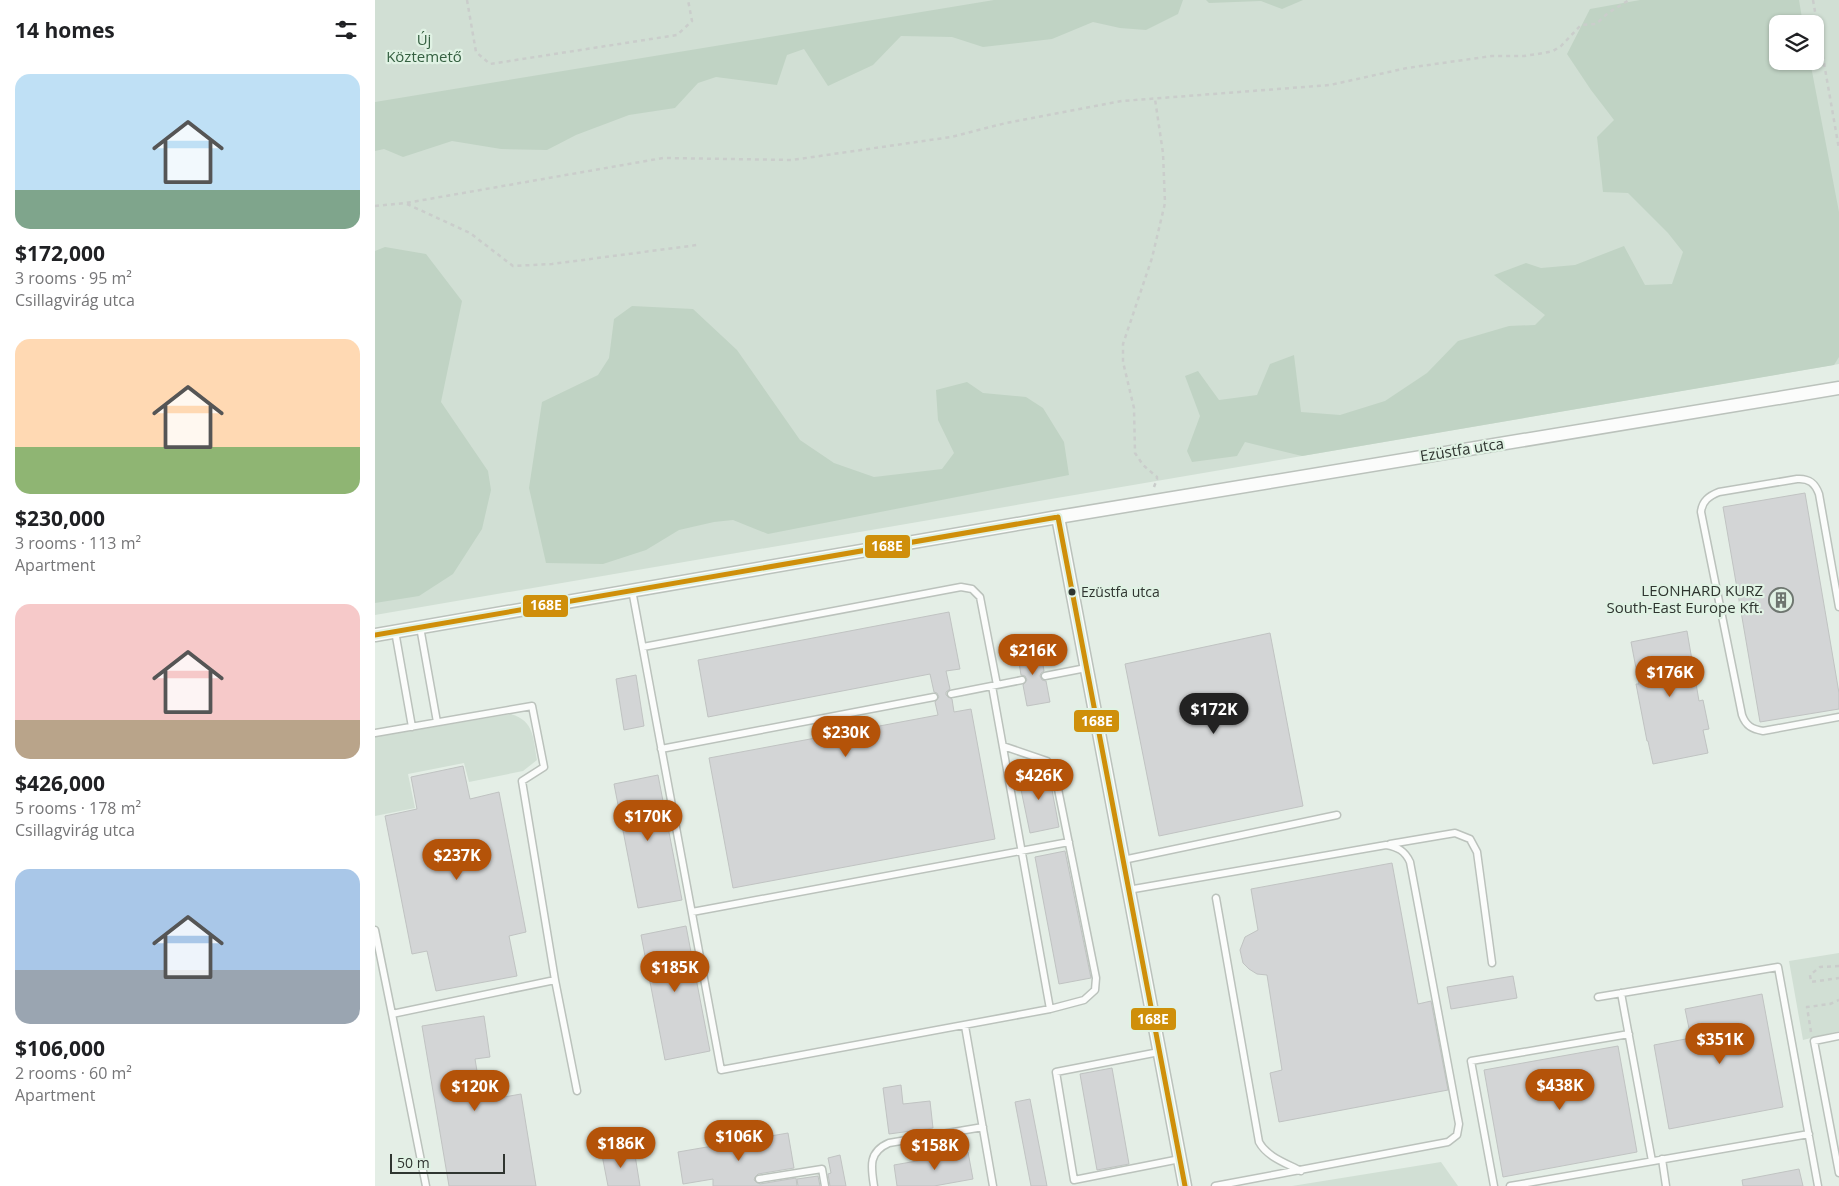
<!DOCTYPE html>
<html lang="en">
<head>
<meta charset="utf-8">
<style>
  body { margin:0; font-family:"Open Sans",sans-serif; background:#f6f6f6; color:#202124; height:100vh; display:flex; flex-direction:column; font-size:19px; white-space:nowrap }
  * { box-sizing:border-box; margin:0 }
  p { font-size:16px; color:#757577 }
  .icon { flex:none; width:28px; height:28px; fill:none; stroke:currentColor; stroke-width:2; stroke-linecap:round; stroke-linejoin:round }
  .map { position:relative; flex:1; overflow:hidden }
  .panel { display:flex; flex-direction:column; background:#fff; width:375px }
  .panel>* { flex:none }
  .buttons { position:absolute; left:1394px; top:15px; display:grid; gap:10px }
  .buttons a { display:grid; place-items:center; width:55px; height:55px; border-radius:10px; background:#fff; box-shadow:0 1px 4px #0004; font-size:25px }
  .scale { position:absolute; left:15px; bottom:12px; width:115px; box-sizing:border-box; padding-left:5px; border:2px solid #2f3530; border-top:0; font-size:14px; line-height:18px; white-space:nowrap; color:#2f3530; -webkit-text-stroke:4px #e0f2e4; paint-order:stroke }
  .price { position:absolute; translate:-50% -42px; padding:0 11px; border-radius:18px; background:#b45309; color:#fff; font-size:16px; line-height:32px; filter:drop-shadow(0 1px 2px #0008) }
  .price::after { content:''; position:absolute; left:50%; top:30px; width:15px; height:11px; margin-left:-8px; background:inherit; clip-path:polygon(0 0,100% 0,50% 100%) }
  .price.selected { background:#222; color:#fff }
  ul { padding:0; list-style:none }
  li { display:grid; align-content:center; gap:10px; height:265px; padding:0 15px }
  li span { display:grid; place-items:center; height:155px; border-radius:15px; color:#555 }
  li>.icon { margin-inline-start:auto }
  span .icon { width:90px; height:90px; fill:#fffc; stroke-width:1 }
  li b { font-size:21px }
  h2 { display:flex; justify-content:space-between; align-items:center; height:60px; padding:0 15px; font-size:21px }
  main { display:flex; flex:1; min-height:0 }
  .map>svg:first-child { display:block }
  .green { fill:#d1dfd4; fill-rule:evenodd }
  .forest { fill:#c0d3c4 }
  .building { fill:#d3d5d6; stroke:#c0c3c2 }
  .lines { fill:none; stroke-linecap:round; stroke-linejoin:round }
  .lane-casing { stroke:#bbc2bc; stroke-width:9 }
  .street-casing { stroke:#bbc2bc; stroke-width:15 }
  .path { stroke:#cacdcb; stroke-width:2.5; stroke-dasharray:4 4; stroke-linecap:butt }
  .lane { stroke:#fbfcfb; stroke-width:6 }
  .street { stroke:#fbfcfb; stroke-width:12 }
  .bus-1-casing { stroke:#e0f2e4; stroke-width:9 }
  .bus-1 { stroke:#cf8f0a; stroke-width:5 }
  .bus-dot { fill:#2f3530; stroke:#e0f2e4; stroke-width:2 }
  .labels { text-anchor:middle; stroke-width:4.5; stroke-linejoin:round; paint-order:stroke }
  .bus-label { font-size:14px; fill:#2f3530; stroke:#e0f2e4; text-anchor:start }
  .park-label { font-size:15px; fill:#356041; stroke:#e0f2e4 }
  .street-label { font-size:15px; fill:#2f3530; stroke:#e0f2e4 }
  .poi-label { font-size:15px; fill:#2f3530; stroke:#e0f2e4; text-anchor:end }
  .line-badge { stroke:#e0f2e4; stroke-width:2 }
  .badge-label { font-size:14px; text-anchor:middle; font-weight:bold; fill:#fff }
</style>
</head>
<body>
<main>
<section class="panel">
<h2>14 homes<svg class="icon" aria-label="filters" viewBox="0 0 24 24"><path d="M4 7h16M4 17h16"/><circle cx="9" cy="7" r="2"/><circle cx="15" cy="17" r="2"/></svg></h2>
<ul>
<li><span style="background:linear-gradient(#bfe0f5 75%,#7fa58c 0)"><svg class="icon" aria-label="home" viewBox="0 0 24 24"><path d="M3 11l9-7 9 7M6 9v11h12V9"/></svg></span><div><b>$172,000</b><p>3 rooms · 95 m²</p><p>Csillagvirág utca</p></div></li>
<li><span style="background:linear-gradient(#ffd9b3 70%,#8fb573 0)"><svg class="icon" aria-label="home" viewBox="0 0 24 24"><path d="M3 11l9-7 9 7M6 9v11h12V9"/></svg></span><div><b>$230,000</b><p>3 rooms · 113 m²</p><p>Apartment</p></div></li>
<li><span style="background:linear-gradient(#f6c9c9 75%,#b9a48a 0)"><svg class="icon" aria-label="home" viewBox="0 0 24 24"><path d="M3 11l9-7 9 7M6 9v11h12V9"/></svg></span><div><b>$426,000</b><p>5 rooms · 178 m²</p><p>Csillagvirág utca</p></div></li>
<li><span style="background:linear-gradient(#a9c7e8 65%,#9aa5b1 0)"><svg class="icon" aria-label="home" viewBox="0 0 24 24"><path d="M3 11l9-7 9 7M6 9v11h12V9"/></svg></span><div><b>$106,000</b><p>2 rooms · 60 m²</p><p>Apartment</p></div></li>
</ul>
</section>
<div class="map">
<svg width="1464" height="1186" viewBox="0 0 1464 1186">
  <rect width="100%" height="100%" fill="#e4eee6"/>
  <path class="green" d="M 0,0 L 1464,0 L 1464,364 L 0,615 ZM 1402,24 L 1440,24 L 1440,61 L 1402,61 Z
    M 136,714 C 160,721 158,740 162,760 L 148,771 L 94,782 L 89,763 L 33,774 L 40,808 L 0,816 L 0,737 Z
    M 1464,953 L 1464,1031 L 1428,1040 L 1414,961 Z
    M 1066,1162 L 1083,1186 L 917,1186 Z"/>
  <path class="forest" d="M 619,0 L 808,0 L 803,14 L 771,30 L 745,28 L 718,22 L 677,39 L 608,47 L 577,37 L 526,36 L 498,65 L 453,86 L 429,49 L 412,55 L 402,85 L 341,77 L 323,83 L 300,108 L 254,115 L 201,135 L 172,150 L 126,149 L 77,141 L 28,157 L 9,149 L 0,151 L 0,102 Z
    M 831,0 L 928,0 L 907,9 L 886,1 L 834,3 Z
    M 1265,0 L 1424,0 L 1428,24 L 1402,24 L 1402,61 L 1435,61 L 1464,212 L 1464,357 L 1459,365 L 927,456 L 870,442 L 862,456 L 817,462 L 812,451 L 825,416 L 810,376 L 823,371 L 844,400 L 882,395 L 895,364 L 919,355 L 926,412 L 965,415 L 1010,401 L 1052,373 L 1083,341 L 1134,326 L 1160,325 L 1170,315 L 1119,275 L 1151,263 L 1166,268 L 1200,265 L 1249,246 L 1270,285 L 1297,284 L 1308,252 L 1293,233 L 1253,193 L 1228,192 L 1222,137 L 1239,120 L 1216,90 L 1192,54 L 1215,9 Z
    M 10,247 L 51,254 L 87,301 L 66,402 L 113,471 L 116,490 L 107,529 L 78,574 L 44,596 L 0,603 L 0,251 Z
    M 257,306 L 318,309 L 362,350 L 425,440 L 459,463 L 499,477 L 567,469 L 579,453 L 563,420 L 561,390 L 592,382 L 608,393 L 651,397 L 668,408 L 689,442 L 694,475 L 393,534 L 358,520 L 339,522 L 304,530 L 271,550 L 228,564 L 171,563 L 154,488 L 167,402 L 223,375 L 234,358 L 239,319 Z"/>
  <path class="building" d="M 1430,493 L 1464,693 L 1464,709 L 1385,722 L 1348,507 Z
    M 574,612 L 585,669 L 571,671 L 575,689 L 571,692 L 571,695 L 577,699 L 579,712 L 596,709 L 620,839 L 358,888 L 334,758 L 563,715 L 560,702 L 564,697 L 562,693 L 559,692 L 555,674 L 333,717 L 323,660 Z
    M 1312,631 L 1324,701 L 1328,700 L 1334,729 L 1328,730 L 1333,753 L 1278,764 L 1273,741 L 1272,741 L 1261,684 L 1264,684 L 1256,642 Z
    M 895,633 L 928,806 L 784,836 L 750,664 Z
    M 665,646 L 669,671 L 666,673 L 665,676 L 667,680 L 671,681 L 675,702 L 652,706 L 648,685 L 652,680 L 650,676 L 646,675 L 642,650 Z
    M 261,675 L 269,726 L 249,730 L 241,679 Z
    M 88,766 L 95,799 L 124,792 L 151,932 L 134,936 L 142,976 L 61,991 L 52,951 L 37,954 L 10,816 L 42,809 L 36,777 Z
    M 673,769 L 684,827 L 655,833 L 643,775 Z
    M 283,775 L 307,900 L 263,908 L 239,784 Z
    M 690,851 L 716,978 L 684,984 L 660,857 Z
    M 1017,863 L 1043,1004 L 1056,1001 L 1073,1090 L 904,1122 L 895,1073 L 907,1070 L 892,975 L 882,974 L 874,969 L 868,963 L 865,950 L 870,937 L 883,930 L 876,889 Z
    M 311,926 L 335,1051 L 290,1060 L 266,935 Z
    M 1138,976 L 1142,998 L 1076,1009 L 1072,987 Z
    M 1387,994 L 1408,1107 L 1294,1129 L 1279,1045 L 1316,1038 L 1310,1009 Z
    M 109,1016 L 115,1057 L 100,1059 L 107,1101 L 146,1094 L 161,1186 L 74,1186 L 47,1026 Z
    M 1243,1046 L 1262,1152 L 1128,1177 L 1109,1070 Z
    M 737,1068 L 754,1164 L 722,1170 L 705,1074 Z
    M 526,1085 L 528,1104 L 555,1101 L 558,1128 L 514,1134 L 508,1088 Z
    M 655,1099 L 672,1186 L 656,1186 L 640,1102 Z
    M 413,1133 L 419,1168 L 383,1174 L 380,1177 L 379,1180 L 385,1184 L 421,1178 L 422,1186 L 338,1186 L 338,1179 L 308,1184 L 303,1152 Z
    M 259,1149 L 265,1186 L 233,1186 L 227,1155 Z
    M 593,1152 L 598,1179 L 559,1186 L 522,1186 L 519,1165 Z
    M 465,1155 L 471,1186 L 455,1186 L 453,1174 L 456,1173 L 453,1158 Z
    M 1424,1169 L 1428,1186 L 1368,1186 L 1367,1180 Z
    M 443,1176 L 445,1186 L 423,1186 L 422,1179 Z"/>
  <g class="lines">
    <defs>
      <path id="lane" d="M 257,590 L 346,1070 L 675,1009 L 617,686
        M 1464,607 L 1444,494 C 1440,483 1434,478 1422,479 L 1344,492 C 1334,496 1327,501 1326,512 L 1367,715 C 1371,726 1377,729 1388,731 L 1464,717
        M 45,627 L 62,722
        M 20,631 L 37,727
        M 268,647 L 586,587 L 597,589 L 605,597 L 622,685
        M 670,676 L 711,668
        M 576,694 L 647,680
        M 0,733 L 157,706 L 169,767 L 147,781 L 180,980 L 17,1014 L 0,930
        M 628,746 L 672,761 L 679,769 L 721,978 L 720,990 L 709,1000 L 675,1009
        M 286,749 L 559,697
        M 1015,844 L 1080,833 L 1095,839 L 1102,852 L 1117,963
        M 748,860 L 962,815
        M 753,890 L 1011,845 C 1023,847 1030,851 1035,862 L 1084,1124 L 1082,1135 L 1073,1142 L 840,1186
        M 841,898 L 884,1142 C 892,1157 911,1163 926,1171
        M 317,912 L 694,842
        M 180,980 L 202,1091
        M 1246,993 L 1277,1161
        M 1223,997 L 1403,967 L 1443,1186
        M 17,1014 L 51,1186
        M 590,1026 L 618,1186
        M 1464,1036 L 1439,1041 L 1464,1173
        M 784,1052 L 681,1072 L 699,1180 L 805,1159
        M 1287,1159 L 1291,1186
        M 384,1179 L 447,1169 L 450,1186
        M 499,1186 C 496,1167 493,1152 514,1143 L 608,1127
        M 1119,1186 L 1096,1061 L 1254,1034
        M 1135,1186 L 1434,1134"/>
      <path id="street" d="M 683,517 L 810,1186
        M 0,635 L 683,517 L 1464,388"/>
    </defs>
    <use href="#lane" class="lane-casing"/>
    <use href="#street" class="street-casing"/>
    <path class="path" d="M 92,0 L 101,52 L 115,64 L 302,35 L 317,21 L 313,0
      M 1438,0 L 1464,149
      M 32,204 L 95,233 L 138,266 L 177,264 L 322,245
      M 0,206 L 31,203 L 288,158 L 417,160 L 576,137 L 631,123 L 747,101 L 955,85 L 1032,68 L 1117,56 L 1149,56 L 1169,53 L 1178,51 L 1186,46 L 1206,25 L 1221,24 L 1233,13 L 1254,0
      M 779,487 L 782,479 L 782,477 L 768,465 L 760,453 L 759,408 L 748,362 L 748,344 L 777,258 L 790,203 L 788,153 L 780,99
      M 1464,966 L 1445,967 L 1435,975 L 1436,982 L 1464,978
      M 1436,1032 L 1432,1007 L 1455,1004 L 1464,1000"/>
    <use href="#lane" class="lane"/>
    <use href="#street" class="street"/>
    <defs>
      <path id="bus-1" d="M 683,517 L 810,1186
        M 0,635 L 683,517"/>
    </defs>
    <use href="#bus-1" class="bus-1-casing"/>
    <use href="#bus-1" class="bus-1"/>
  </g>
  <defs>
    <symbol id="building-ring" viewBox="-11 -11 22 22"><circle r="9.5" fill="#e0f2e4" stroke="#6e7670" stroke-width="1.5"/><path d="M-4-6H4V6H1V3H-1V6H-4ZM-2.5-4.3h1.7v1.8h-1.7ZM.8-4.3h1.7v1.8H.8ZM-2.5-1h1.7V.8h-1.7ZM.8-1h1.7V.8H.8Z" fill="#6e7670"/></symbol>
  </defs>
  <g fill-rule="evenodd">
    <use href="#building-ring" x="1392" y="586" width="28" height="28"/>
  </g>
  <circle class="bus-dot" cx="697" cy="592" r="4.5"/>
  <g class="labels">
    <g class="bus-label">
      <text x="706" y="597">Ezüstfa utca</text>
    </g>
    <g class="park-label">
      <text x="49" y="45">Új<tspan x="49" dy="17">Köztemető</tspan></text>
    </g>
    <g class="street-label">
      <text transform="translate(1087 450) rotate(-9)" y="5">Ezüstfa utca</text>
    </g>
    <g class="poi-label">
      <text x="1388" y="596">LEONHARD KURZ<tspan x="1388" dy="17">South-East Europe Kft.</tspan></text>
    </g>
  </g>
  <g class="line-badge">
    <rect x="489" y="534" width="47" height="25" rx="5" fill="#cf8f0a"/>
    <rect x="147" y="594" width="47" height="24" rx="5" fill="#cf8f0a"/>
    <rect x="698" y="709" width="47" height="24" rx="5" fill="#cf8f0a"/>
    <rect x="755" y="1007" width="47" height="24" rx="5" fill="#cf8f0a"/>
  </g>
  <g class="badge-label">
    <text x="512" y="551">168E</text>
    <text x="171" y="610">168E</text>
    <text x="722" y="726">168E</text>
    <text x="778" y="1024">168E</text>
  </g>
</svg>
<div class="buttons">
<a><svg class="icon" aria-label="layers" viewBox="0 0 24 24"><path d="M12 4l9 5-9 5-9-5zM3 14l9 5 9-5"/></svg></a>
</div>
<div class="scale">50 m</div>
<b class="price" style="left:658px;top:676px">$216K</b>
<b class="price" style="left:1295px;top:698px">$176K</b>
<b class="price selected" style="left:839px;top:735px">$172K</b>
<b class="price" style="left:471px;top:758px">$230K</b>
<b class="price" style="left:664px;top:801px">$426K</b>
<b class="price" style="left:273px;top:842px">$170K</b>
<b class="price" style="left:82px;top:881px">$237K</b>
<b class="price" style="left:300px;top:993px">$185K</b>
<b class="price" style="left:1345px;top:1065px">$351K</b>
<b class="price" style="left:1185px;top:1111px">$438K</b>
<b class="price" style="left:100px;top:1112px">$120K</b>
<b class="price" style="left:364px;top:1162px">$106K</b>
<b class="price" style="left:246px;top:1169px">$186K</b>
<b class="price" style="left:560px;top:1171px">$158K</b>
</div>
</main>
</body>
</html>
